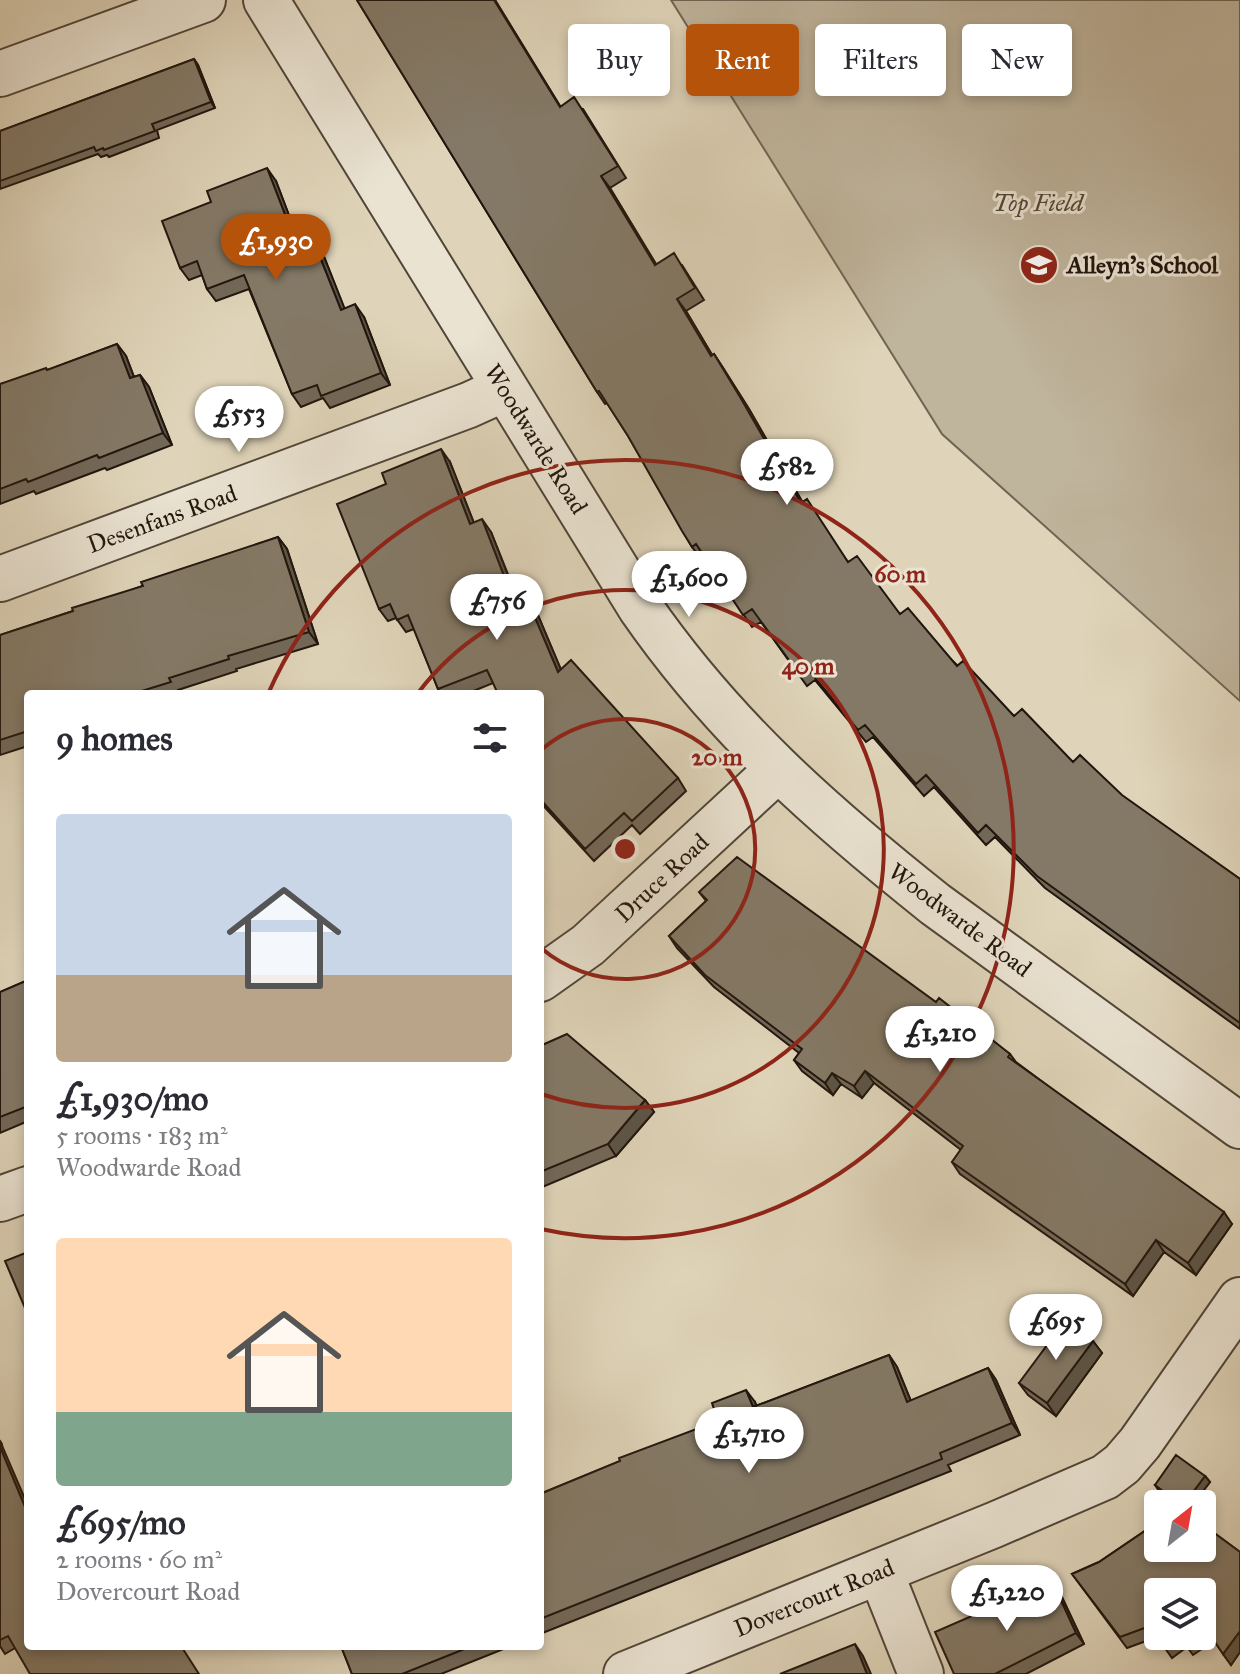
<!DOCTYPE html>
<html lang="en">
<head>
<meta charset="utf-8">
<style>
  body { margin:0; font-family:"IM FELL Great Primer",serif; background:#f7f7f7; color:#2b2b33; height:100vh; display:flex; flex-direction:column; font-size:30px; white-space:nowrap }
  * { box-sizing:border-box; margin:0 }
  p { font-size:26px; color:#7c7c81 }
  .icon { flex:none; width:44px; height:44px; fill:none; stroke:currentColor; stroke-width:2; stroke-linecap:round; stroke-linejoin:round }
  .map { position:relative; flex:1; overflow:hidden }
  .side { position:absolute; left:24px; top:690px; width:520px; height:960px; display:flex; flex-direction:column; background:#fff; border-radius:8px; box-shadow:0 4px 12px #0003 }
  .side>* { flex:none }
  .top-card { position:absolute; left:568px; top:24px; width:552px; height:72px; display:flex; gap:16px }
  .needle { width:52px; rotate:31deg }
  .controls { position:absolute; left:1144px; top:1490px; display:grid; gap:16px }
  .controls a { display:grid; place-items:center; width:72px; height:72px; border-radius:8px; background:#fff; box-shadow:0 4px 12px #0003; font-size:40px }
  .price { position:absolute; translate:-50% -68px; padding:0 18px; border-radius:28px; background:#fff; color:#222; font-size:26px; line-height:52px; filter:drop-shadow(0 2px 4px #0008) }
  .price::after { content:''; position:absolute; left:50%; top:48px; width:24px; height:18px; margin-left:-12px; background:inherit; clip-path:polygon(0 0,100% 0,50% 100%) }
  .price.on { background:#b45309; color:#fff }
  ul { padding:0; list-style:none }
  li { display:grid; align-content:center; gap:16px; height:424px; padding:0 32px }
  li span { display:grid; place-items:center; height:248px; border-radius:8px; color:#555 }
  li>.icon { margin-inline-start:auto }
  span .icon { width:144px; height:144px; fill:#fffc; stroke-width:1 }
  li b { font-size:34px }
  h2 { display:flex; justify-content:space-between; align-items:center; height:96px; padding:0 32px; font-size:34px }
  .chip { padding:0 28px; border-radius:8px; background:#fff; box-shadow:0 4px 12px #0003; font-size:28px; line-height:72px }
  .chip.on { background:#b45309; color:#fff }
  .map>svg:first-child { display:block }
  .green { fill:#bfb49c; stroke:#706554; stroke-width:2 }
  .lines { fill:none; stroke-linecap:round; stroke-linejoin:round }
  .minor-casing { stroke:#504638; stroke-width:48 }
  .minor { stroke:#eae3d2; stroke-width:44 }
  .wall { fill:#726858; stroke:#21160d; stroke-width:2; fill-rule:evenodd }
  .shaded-wall { fill:#5c5547; stroke:#21160d; stroke-width:2 }
  .building { fill:#847966; stroke:#21160d; stroke-width:2 }
  .ring { fill:none; stroke:#8f2418; stroke-width:4 }
  .labels { text-anchor:middle; stroke-width:6; stroke-linejoin:round; paint-order:stroke }
  .park-label { font-size:24px; font-style:italic; fill:#504538; stroke:#eae3d2 }
  .poi-label { font-size:24px; font-weight:bold; fill:#21160d; stroke:#eae3d2; text-anchor:start }
  .street-label { font-size:24px; fill:#21160d; stroke:#eae3d2 }
  .centre { fill:#8f2418; stroke:#eae3d2; stroke-width:4 }
  .ring-label { font-size:24px; text-anchor:middle; font-weight:bold; fill:#8f2418; stroke:#eae3d2; stroke-width:6; stroke-linejoin:round; paint-order:stroke }
</style>
</head>
<body>
<div class="map">
<svg width="1240" height="1674" viewBox="0 0 1240 1674">
  <rect width="100%" height="100%" fill="#dfd4b9"/>
  <filter id="stains"><feTurbulence type="fractalNoise" baseFrequency=".0025" numOctaves="4"/><feColorMatrix values="0 0 0 0 .2 0 0 0 0 .09 0 0 0 0 .02 0 0 0 .5 -.17"/></filter>
  <radialGradient id="worn" r=".72"><stop offset=".6" stop-color="#630" stop-opacity="0"/><stop offset="1" stop-color="#630" stop-opacity=".3"/></radialGradient>
  <path class="green" d="M 671,0 L 1240,0 L 1240,701 L 942,434 Z"/>
  <g class="lines">
    <defs>
      <path id="minor" d="M 266,0 L 640,607 C 723,727 822,814 935,904 L 1240,1126
        M 0,74 L 203,0
        M 0,579 L 469,405 L 504,389
        M 540,979 L 588,945 L 777,770
        M 0,1199 L 28,1189
        M 880,1571 L 921,1674
        M 626,1674 L 994,1525 L 1105,1477 L 1122,1464 L 1140,1443 L 1240,1300"/>
    </defs>
    <use href="#minor" class="minor-casing"/>
    <use href="#minor" class="minor"/>
  </g>
  <path class="wall" d="M 357,0 L 495,0 L 560,106 L 583,109 L 626,178 L 610,188 L 656,265 L 682,265 L 704,300 L 686,311 L 712,355 L 714,354 L 722,366 L 749,409 L 802,502 L 848,562 L 900,614 L 1014,716 L 1073,762 L 1240,879 L 1240,1029 L 1045,888 L 995,837 L 986,845 L 934,787 L 924,796 L 873,737 L 866,742 L 815,680 L 807,686 L 761,622 L 752,627 L 704,556 L 701,559 L 692,547 L 628,436 L 607,403 L 605,404 L 597,392 Z
    M 194,59 L 198,65 L 215,108 L 157,130 L 159,138 L 109,157 L 107,155 L 101,157 L 98,154 L 0,189 L 0,131 Z
    M 276,181 L 299,242 L 321,249 L 344,308 L 364,317 L 390,385 L 330,408 L 323,398 L 301,407 L 292,394 L 249,289 L 216,301 L 207,289 L 202,275 L 189,280 L 180,268 L 211,202 Z
    M 117,344 L 126,356 L 134,377 L 140,375 L 149,387 L 172,445 L 107,470 L 105,468 L 36,494 L 34,491 L 0,504 L 0,384 L 48,370 Z
    M 450,462 L 474,523 L 491,532 L 515,592 L 523,589 L 532,601 L 561,670 L 678,778 L 686,791 L 640,834 L 632,825 L 594,861 L 540,802 L 540,694 L 493,683 L 466,694 L 442,694 L 438,689 L 414,629 L 406,632 L 396,618 L 388,621 L 379,609 Z
    M 278,537 L 287,549 L 318,644 L 236,669 L 237,671 L 178,690 L 179,694 L 28,694 L 28,746 L 0,755 L 0,635 L 73,611 Z
    M 699,892 L 936,1002 L 1010,1054 L 1016,1062 L 1232,1224 L 1196,1275 L 1164,1252 L 1133,1296 L 960,1174 L 952,1162 L 961,1150 L 874,1083 L 862,1098 L 841,1084 L 833,1095 L 802,1071 L 794,1060 L 799,1053 L 714,987 L 677,948 L 669,936 L 706,901 Z
    M 28,980 L 28,1121 L 0,1133 L 0,992 Z
    M 540,1046 L 645,1100 L 654,1112 L 616,1156 L 540,1188 Z
    M 1093,1341 L 1102,1353 L 1056,1416 L 1028,1395 L 1019,1383 Z
    M 889,1355 L 897,1367 L 911,1401 L 988,1368 L 996,1380 L 1020,1435 L 948,1465 L 951,1471 L 540,1634 L 540,1494 L 718,1421 L 755,1402 L 756,1406 Z
    M 0,1441 L 2,1444 L 15,1648 L 5,1654 L 0,1646 Z
    M 1205,1476 L 1210,1482 L 1193,1504 L 1176,1504 L 1159,1491 L 1155,1485 Z
    M 1158,1522 L 1158,1548 L 1202,1548 L 1202,1524 L 1240,1552 L 1240,1652 L 1231,1665 L 1214,1641 L 1193,1655 L 1187,1647 L 1172,1658 L 1157,1637 L 1127,1648 L 1072,1574 L 1099,1562 ZM 1158,1592 L 1202,1592 L 1202,1636 L 1158,1636 Z
    M 1052,1581 L 1060,1593 L 1084,1644 L 1026,1674 L 954,1674 Z
    M 341,1646 L 511,1646 L 441,1674 L 352,1674 Z"/>
  <path class="shaded-wall" d="M 494,0 L 495,0 L 568,119 L 560,107 Z
    M 194,59 L 198,65 L 215,108 L 211,102 Z
    M 267,168 L 276,181 L 304,255 L 296,243 Z
    M 601,176 L 610,188 L 664,277 L 655,265 Z
    M 312,237 L 321,249 L 350,322 L 341,310 Z
    M 677,299 L 686,311 L 720,368 L 711,356 Z
    M 355,304 L 364,317 L 390,385 L 381,373 Z
    M 117,344 L 126,356 L 139,390 L 130,378 Z
    M 714,354 L 749,409 L 810,515 L 801,503 Z
    M 140,375 L 149,387 L 172,445 L 163,433 Z
    M 441,449 L 450,462 L 479,536 L 470,524 Z
    M 482,519 L 491,532 L 520,606 L 511,594 Z
    M 278,537 L 287,549 L 318,644 L 309,632 Z
    M 523,589 L 532,601 L 567,684 L 558,672 Z
    M 865,1071 L 874,1083 L 862,1098 L 854,1086 Z
    M 832,1073 L 841,1084 L 833,1095 L 825,1083 Z
    M 645,1100 L 654,1112 L 616,1156 L 608,1144 Z
    M 1224,1212 L 1232,1224 L 1196,1275 L 1188,1263 Z
    M 1156,1240 L 1164,1252 L 1133,1296 L 1125,1284 Z
    M 1093,1341 L 1102,1353 L 1056,1416 L 1047,1403 Z
    M 889,1355 L 897,1367 L 916,1414 L 907,1402 Z
    M 988,1368 L 996,1380 L 1020,1435 L 1012,1423 Z
    M 746,1390 L 755,1402 L 761,1419 L 753,1407 Z
    M 0,1441 L 28,1506 L 28,1515 L 0,1447 Z
    M 1205,1476 L 1210,1482 L 1193,1504 L 1184,1504 Z
    M 1052,1581 L 1060,1593 L 1084,1644 L 1076,1633 Z
    M 1240,1631 L 1240,1652 L 1231,1665 L 1223,1654 Z
    M 855,1644 L 863,1656 L 871,1674 L 867,1674 Z"/>
  <path class="building" d="M 357,0 L 494,0 L 560,107 L 574,97 L 618,166 L 601,176 L 655,265 L 674,253 L 695,288 L 677,299 L 711,356 L 714,354 L 740,397 L 801,503 L 807,499 L 848,562 L 857,556 L 900,614 L 908,608 L 957,666 L 963,661 L 1014,716 L 1022,709 L 1073,762 L 1080,755 L 1122,795 L 1240,879 L 1240,1023 L 1037,876 L 986,825 L 978,833 L 926,775 L 916,784 L 865,725 L 858,730 L 807,668 L 799,674 L 752,609 L 743,615 L 696,544 L 692,547 L 682,531 L 628,436 L 599,391 L 597,392 Z
    M 194,59 L 211,102 L 152,124 L 155,131 L 104,150 L 103,148 L 96,151 L 94,147 L 0,181 L 0,131 Z
    M 267,168 L 296,243 L 312,237 L 341,310 L 355,304 L 381,373 L 321,396 L 317,385 L 292,394 L 244,275 L 207,289 L 197,261 L 180,268 L 162,221 L 211,202 L 207,191 Z
    M 117,344 L 130,378 L 140,375 L 163,433 L 99,458 L 97,455 L 28,482 L 26,479 L 0,489 L 0,384 L 46,368 L 47,370 Z
    M 441,449 L 470,524 L 482,519 L 511,594 L 523,589 L 558,672 L 571,660 L 678,778 L 632,821 L 624,813 L 585,849 L 540,799 L 540,694 L 498,694 L 487,670 L 438,689 L 408,615 L 397,620 L 390,604 L 379,609 L 337,504 L 386,484 L 382,473 Z
    M 278,537 L 309,632 L 228,656 L 229,659 L 169,678 L 171,682 L 132,694 L 28,694 L 28,731 L 0,740 L 0,635 L 73,611 L 72,608 L 143,586 L 141,582 Z
    M 737,857 L 936,1002 L 939,998 L 1010,1054 L 1008,1057 L 1224,1212 L 1188,1263 L 1156,1240 L 1125,1284 L 952,1162 L 963,1146 L 865,1071 L 854,1086 L 832,1073 L 825,1083 L 794,1060 L 802,1049 L 705,975 L 669,936 L 707,900 L 699,892 Z
    M 28,980 L 28,1106 L 0,1117 L 0,992 Z
    M 567,1034 L 645,1100 L 608,1144 L 540,1172 L 540,1046 Z
    M 28,1252 L 28,1315 L 5,1261 Z
    M 1065,1321 L 1093,1341 L 1047,1403 L 1019,1383 Z
    M 889,1355 L 907,1402 L 988,1368 L 1012,1423 L 940,1453 L 942,1459 L 540,1619 L 540,1494 L 620,1461 L 619,1458 L 718,1421 L 712,1403 L 746,1390 L 753,1407 Z
    M 0,1447 L 28,1514 L 28,1646 L 181,1646 L 199,1674 L 30,1674 L 8,1636 L 0,1640 Z
    M 1176,1455 L 1205,1476 L 1184,1504 L 1180,1504 L 1155,1485 Z
    M 1158,1522 L 1158,1548 L 1202,1548 L 1202,1524 L 1240,1552 L 1240,1631 L 1223,1654 L 1207,1630 L 1202,1633 L 1202,1592 L 1158,1592 L 1158,1636 L 1198,1636 L 1185,1644 L 1180,1636 L 1164,1647 L 1150,1626 L 1120,1637 L 1072,1574 L 1099,1562 Z
    M 1052,1581 L 1076,1633 L 995,1674 L 954,1674 L 935,1632 Z
    M 855,1644 L 867,1674 L 780,1674 Z
    M 341,1646 L 472,1646 L 402,1674 L 352,1674 Z"/>
  <g class="ring">
    <path d="M541 750A130 130 0 1 1 541 948"/>
    <path d="M418 693A259 259 0 1 1 541 1094"/>
    <path d="M268 694A389 389 0 1 1 541 1229"/>
  </g>
  <defs>
    <symbol id="school-disc" viewBox="-11 -11 22 22"><circle r="9.5" fill="#8f2418" stroke="#eae3d2"/><path d="M0-5L7-2L0 1L-7-2ZM-4 1L0 2.5L4 1V4Q0 6-4 4Z" fill="#fff"/></symbol>
  </defs>
  <g fill-rule="evenodd">
    <use href="#school-disc" x="1017" y="243" width="44" height="44"/>
  </g>
  <g class="labels">
    <g class="park-label">
      <text x="1038" y="211">Top Field</text>
    </g>
    <g class="poi-label">
      <text x="1067" y="273">Alleyn's School</text>
    </g>
    <g class="street-label">
      <text transform="translate(536 439) rotate(58)" y="8">Woodwarde Road</text>
      <text transform="translate(162 519) rotate(-20)" y="8">Desenfans Road</text>
      <text transform="translate(662 878) rotate(-43)" y="8">Druce Road</text>
      <text transform="translate(960 920) rotate(37)" y="8">Woodwarde Road</text>
      <text transform="translate(814 1598) rotate(-22)" y="8">Dovercourt Road</text>
    </g>
  </g>
  <circle cx="625" cy="849" r="12" class="centre"/>
  <g class="ring-label">
    <text x="900" y="582">60 m</text>
    <text x="808" y="674">40 m</text>
    <text x="717" y="765">20 m</text>
  </g>
  <rect width="100%" height="100%" filter="url(#stains)"/>
  <rect width="100%" height="100%" fill="url(#worn)"/>
</svg>
<div class="controls">
<a><svg class="needle" viewBox="-14 -14 28 28"><path d="M0-13l5 13h-10z" fill="#e53935"/><path d="M0 13l5-13h-10z" fill="#7c7c81"/></svg></a>
<a><svg class="icon" aria-label="layers" viewBox="0 0 24 24"><path d="M12 4l9 5-9 5-9-5zM3 14l9 5 9-5"/></svg></a>
</div>
<b class="price on" style="left:276px;top:282px">£1,930</b>
<b class="price" style="left:239px;top:454px">£553</b>
<b class="price" style="left:787px;top:507px">£582</b>
<b class="price" style="left:689px;top:619px">£1,600</b>
<b class="price" style="left:497px;top:642px">£756</b>
<b class="price" style="left:940px;top:1074px">£1,210</b>
<b class="price" style="left:1056px;top:1362px">£695</b>
<b class="price" style="left:749px;top:1475px">£1,710</b>
<b class="price" style="left:1007px;top:1633px">£1,220</b>
<div class="top-card">
<a class="chip">Buy</a>
<a class="chip on">Rent</a>
<a class="chip">Filters</a>
<a class="chip">New</a>
</div>
<section class="side">
<h2>9 homes<svg class="icon" aria-label="filters" viewBox="0 0 24 24"><path d="M4 7h16M4 17h16"/><circle cx="9" cy="7" r="2"/><circle cx="15" cy="17" r="2"/></svg></h2>
<ul>
<li><span style="background:linear-gradient(#c9d6e8 65%,#b9a48a 0)"><svg class="icon" aria-label="home" viewBox="0 0 24 24"><path d="M3 11l9-7 9 7M6 9v11h12V9"/></svg></span><div><b>£1,930/mo</b><p>5 rooms · 183 m²</p><p>Woodwarde Road</p></div></li>
<li><span style="background:linear-gradient(#ffd9b3 70%,#7fa58c 0)"><svg class="icon" aria-label="home" viewBox="0 0 24 24"><path d="M3 11l9-7 9 7M6 9v11h12V9"/></svg></span><div><b>£695/mo</b><p>2 rooms · 60 m²</p><p>Dovercourt Road</p></div></li>
</ul>
</section>
</div>
</body>
</html>
